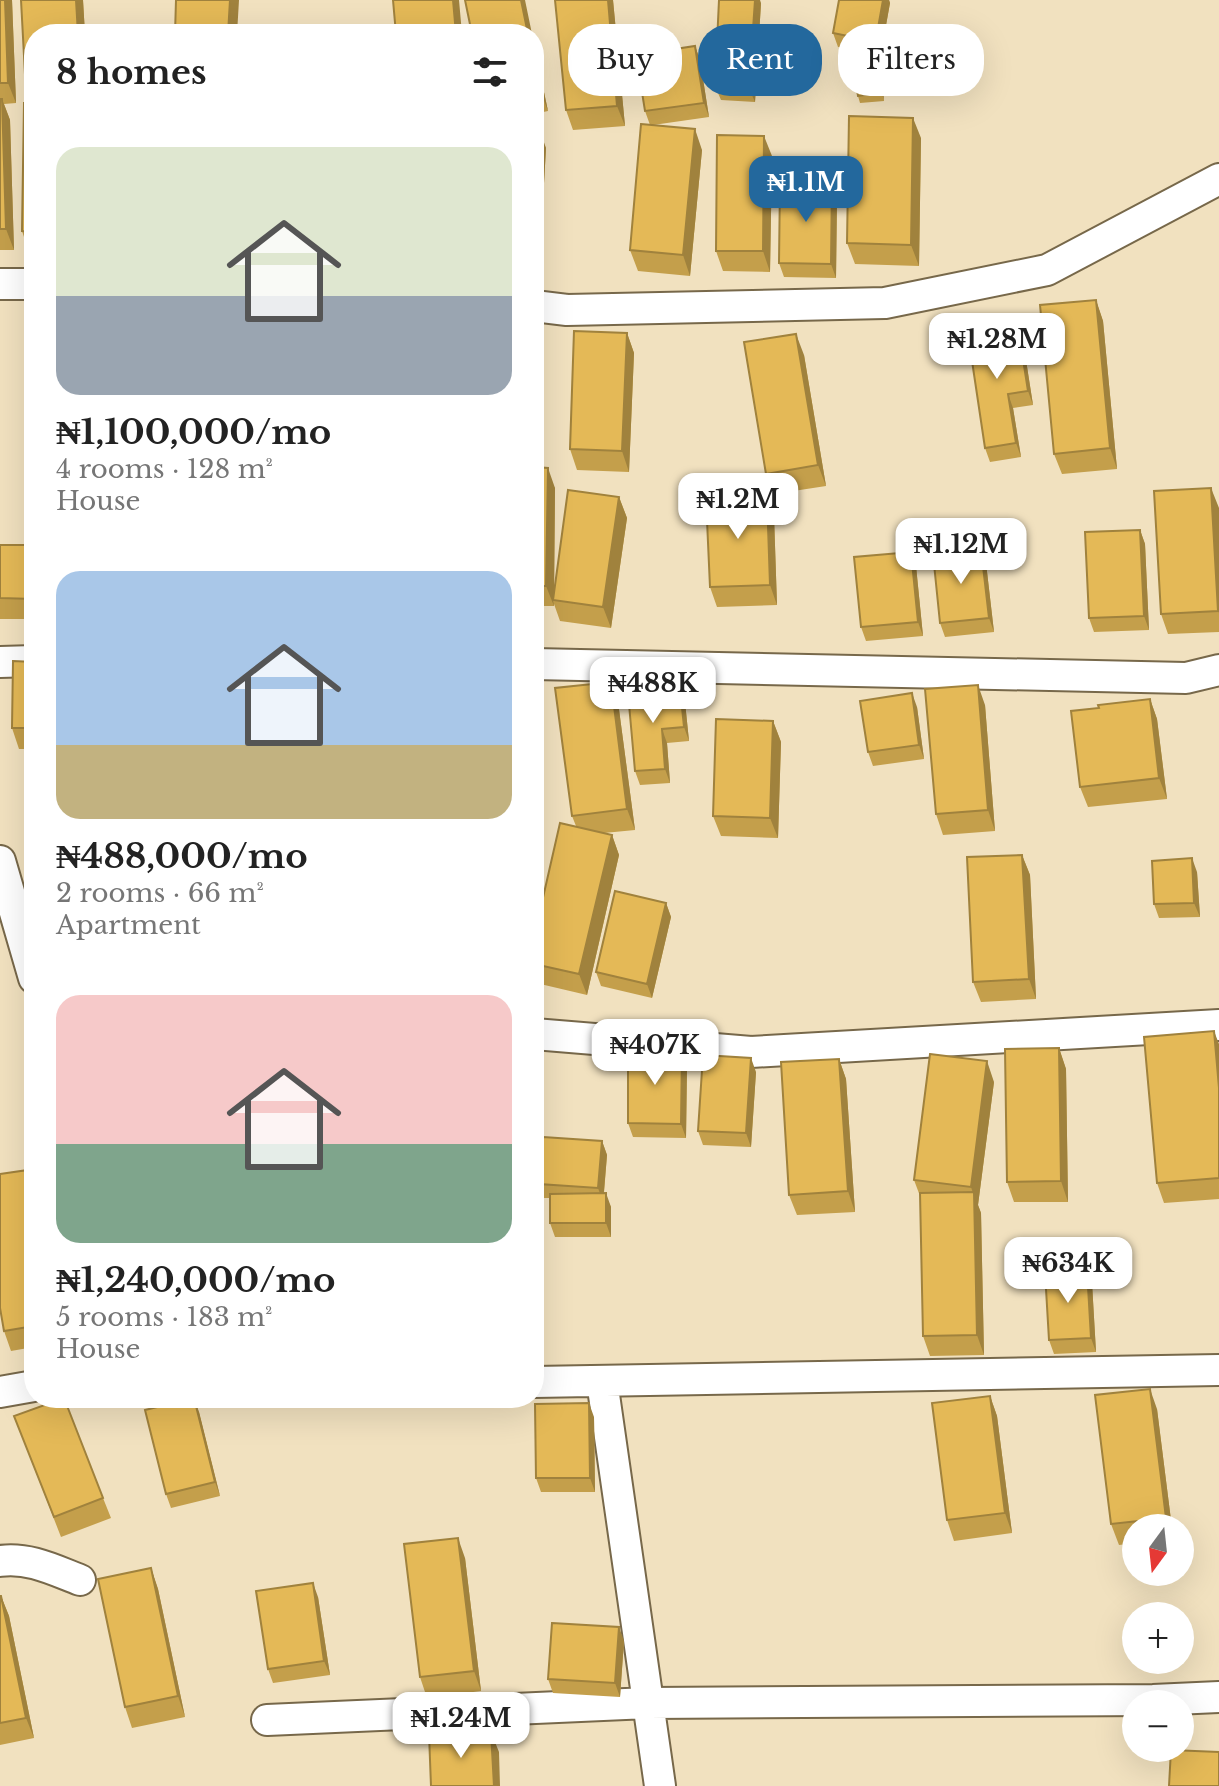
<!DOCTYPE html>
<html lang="en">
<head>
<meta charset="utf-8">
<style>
  body { margin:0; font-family:"Libre Baskerville",serif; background:#f2f2f2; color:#222; height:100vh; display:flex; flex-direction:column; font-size:30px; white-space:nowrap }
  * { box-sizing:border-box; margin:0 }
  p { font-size:26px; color:#767676 }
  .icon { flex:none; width:44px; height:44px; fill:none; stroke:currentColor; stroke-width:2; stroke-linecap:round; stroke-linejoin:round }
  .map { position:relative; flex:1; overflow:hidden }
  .side { position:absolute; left:24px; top:24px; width:520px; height:1384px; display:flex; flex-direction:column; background:#fff; border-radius:32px; box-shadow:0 8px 32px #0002 }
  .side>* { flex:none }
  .top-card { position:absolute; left:568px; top:24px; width:530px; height:72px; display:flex; gap:16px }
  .needle { width:52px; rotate:195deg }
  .controls { position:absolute; left:1122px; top:1514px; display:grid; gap:16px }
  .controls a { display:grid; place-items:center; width:72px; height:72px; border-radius:50%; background:#fff; box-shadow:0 8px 32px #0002; font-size:40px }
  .price { position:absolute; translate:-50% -68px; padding:0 18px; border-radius:16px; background:#fff; color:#222; font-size:26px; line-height:52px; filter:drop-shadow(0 2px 4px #0008) }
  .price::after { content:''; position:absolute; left:50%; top:48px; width:24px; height:18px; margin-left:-12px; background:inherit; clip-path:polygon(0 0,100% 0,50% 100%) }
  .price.current { background:#23689d; color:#fff }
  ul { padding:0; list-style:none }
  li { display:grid; align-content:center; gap:16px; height:424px; padding:0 32px }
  li span { display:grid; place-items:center; height:248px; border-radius:24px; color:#555 }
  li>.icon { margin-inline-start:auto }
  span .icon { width:144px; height:144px; fill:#fffc; stroke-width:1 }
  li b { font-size:34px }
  h2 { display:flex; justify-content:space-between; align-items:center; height:96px; padding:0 32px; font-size:34px }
  .pill { padding:0 28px; border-radius:32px; background:#fff; box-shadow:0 8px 32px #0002; font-size:28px; line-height:72px }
  .pill.current { background:#23689d; color:#fff }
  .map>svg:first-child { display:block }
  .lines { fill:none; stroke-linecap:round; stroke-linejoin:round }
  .minor-casing { stroke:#77684a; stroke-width:34 }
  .minor { stroke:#fff; stroke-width:30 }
  .wall { fill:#c49f4b }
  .shaded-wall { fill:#a0823d }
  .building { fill:#e4b957; stroke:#a0823d; stroke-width:2 }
</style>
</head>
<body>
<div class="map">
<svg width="1219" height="1786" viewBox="0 0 1219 1786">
  <rect width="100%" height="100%" fill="#f1e1bf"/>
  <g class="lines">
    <defs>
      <path id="minor" d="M 0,284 L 34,284
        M 534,306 L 567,310 L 885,303 L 1047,270 L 1219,179
        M 0,662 L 34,661
        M 534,664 L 1186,678 L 1219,670
        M 0,861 L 34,978
        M 534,1034 L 751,1052 L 1219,1025
        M 602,1381 L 660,1786
        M 534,1382 L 1219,1370
        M 0,1392 L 34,1386
        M 0,1561 C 29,1557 54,1570 80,1580
        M 267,1720 L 648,1703 L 1153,1700 L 1219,1697"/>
    </defs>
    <use href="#minor" class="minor-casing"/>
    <use href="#minor" class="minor"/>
  </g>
  <path class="wall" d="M 0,0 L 12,0 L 16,103 L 4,104 L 10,120 L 14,250 L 0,250 Z
    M 21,0 L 83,0 L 85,34 L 34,34 L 34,252 L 29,252 L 22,231 L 30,103 L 26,93 Z
    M 613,0 L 625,126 L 573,130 L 566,110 Z
    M 839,0 L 889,0 L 890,3 L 877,74 L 882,81 L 884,101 L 860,103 L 858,96 L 869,75 L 854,72 L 849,58 L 851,49 L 838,47 L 833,33 Z
    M 761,3 L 755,102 L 721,100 L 715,86 Z
    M 534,45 L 548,111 L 534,114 Z
    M 695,46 L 700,60 L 709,117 L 653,125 L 702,150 L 690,276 L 638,271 L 630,250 L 650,125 L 645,111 Z
    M 534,128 L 546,148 L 539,271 L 534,270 Z
    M 921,138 L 919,266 L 855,264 L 847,243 Z
    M 772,156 L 770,272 L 723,271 L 716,251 Z
    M 832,184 L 837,198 L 836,278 L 784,277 L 779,263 Z
    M 1096,300 L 1103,321 L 1117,469 L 1062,474 L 1054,454 Z
    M 627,333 L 634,353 L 629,472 L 577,470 L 570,449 Z
    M 1023,341 L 1033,405 L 1013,408 L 1021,457 L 990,462 L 985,448 Z
    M 804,355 L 826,486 L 774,494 L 766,474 Z
    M 534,467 L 555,488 L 554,591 L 619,497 L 627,518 L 611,628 L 560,621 L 554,604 L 554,606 L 534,606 Z
    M 767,496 L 774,516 L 777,605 L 717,607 L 710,587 Z
    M 1219,508 L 1219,632 L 1168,634 L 1161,614 Z
    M 1140,530 L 1145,544 L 1149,630 L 1094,632 L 1089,618 Z
    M 0,545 L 34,545 L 34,619 L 0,619 Z
    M 986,563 L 994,632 L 945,637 L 940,623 Z
    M 916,566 L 923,636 L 866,641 L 861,627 Z
    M 34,662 L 34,749 L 19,749 L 12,728 Z
    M 652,677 L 654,685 L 654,690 L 680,688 L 685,702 L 689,741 L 667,743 L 670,783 L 640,785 L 635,771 L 631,692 Z
    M 611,682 L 618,702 L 635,830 L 604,833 L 612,835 L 619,855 L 587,995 L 536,983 L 534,978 L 534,937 L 576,826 L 572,816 Z
    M 1150,699 L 1157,719 L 1167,799 L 1088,807 L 1080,787 L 1099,708 Z
    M 985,705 L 995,831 L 943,835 L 936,814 Z
    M 917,707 L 924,759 L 873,766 L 868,752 Z
    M 773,721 L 781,742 L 778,838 L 721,836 L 713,816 Z
    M 1022,855 L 1030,875 L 1036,999 L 981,1002 L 973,982 Z
    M 1197,872 L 1200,917 L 1159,918 L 1154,904 Z
    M 666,903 L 671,917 L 652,998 L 601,986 L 596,972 Z
    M 1219,1044 L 1219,1199 L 1164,1203 L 1157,1183 Z
    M 1059,1048 L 1066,1069 L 1068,1202 L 1014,1202 L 1007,1182 Z
    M 839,1059 L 846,1079 L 855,1212 L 797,1215 L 789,1195 Z
    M 687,1066 L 686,1138 L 633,1137 L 628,1123 Z
    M 756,1072 L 751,1147 L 703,1145 L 698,1131 Z
    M 994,1082 L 978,1205 L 981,1213 L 984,1355 L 930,1356 L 923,1336 L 920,1196 L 914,1180 Z
    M 602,1141 L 607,1155 L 604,1193 L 611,1207 L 611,1237 L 555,1237 L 550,1223 L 550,1198 L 544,1198 L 539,1184 Z
    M 34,1185 L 34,1347 L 11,1351 L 4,1331 Z
    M 1092,1283 L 1096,1352 L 1054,1354 L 1049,1340 Z
    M 990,1396 L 997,1416 L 1012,1533 L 954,1541 L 947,1520 Z
    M 1157,1409 L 1172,1528 L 1136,1528 L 1136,1543 L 1119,1545 L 1111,1524 Z
    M 199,1412 L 220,1496 L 171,1508 L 166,1494 Z
    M 14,1416 L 103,1498 L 111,1518 L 61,1537 Z
    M 594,1417 L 595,1492 L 541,1492 L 536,1478 Z
    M 465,1558 L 481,1691 L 427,1698 L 420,1677 Z
    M 151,1568 L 158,1589 L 185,1717 L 132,1728 L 125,1707 Z
    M 0,1596 L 1,1596 L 9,1616 L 34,1738 L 0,1745 Z
    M 318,1597 L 330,1675 L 273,1683 L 268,1669 Z
    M 624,1641 L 620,1697 L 553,1693 L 548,1679 Z"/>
  <path class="shaded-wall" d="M 5,0 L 12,0 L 16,103 L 8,83 Z
    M 76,0 L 83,0 L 85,34 L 78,34 Z
    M 230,0 L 239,0 L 237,34 L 228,34 Z
    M 453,0 L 459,0 L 462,34 L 456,34 Z
    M 521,0 L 525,0 L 532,34 L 528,34 Z
    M 608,0 L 613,0 L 625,126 L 617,106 Z
    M 755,0 L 760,0 L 761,3 L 755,102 L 749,88 Z
    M 883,0 L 889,0 L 890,3 L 877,76 L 872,62 Z
    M 534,45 L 548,111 L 540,90 L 534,61 Z
    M 695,46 L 700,60 L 709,117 L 704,103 Z
    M 879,74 L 882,81 L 884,101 L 882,93 Z
    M 2,99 L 10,120 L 14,250 L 6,229 Z
    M 913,118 L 921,138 L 919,266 L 911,245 Z
    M 539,128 L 546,148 L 539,271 L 534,258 L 534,205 Z
    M 695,129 L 702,150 L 690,276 L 683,255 Z
    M 764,136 L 772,156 L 770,272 L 763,251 Z
    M 832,184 L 837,198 L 836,278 L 831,264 Z
    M 1096,300 L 1103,321 L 1117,469 L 1110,448 Z
    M 1018,327 L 1023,341 L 1033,405 L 1028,391 Z
    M 627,333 L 634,353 L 629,472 L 622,451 Z
    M 796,334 L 804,355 L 826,486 L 818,465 Z
    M 1008,394 L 1013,408 L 1021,457 L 1016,443 Z
    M 548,468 L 555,488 L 554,601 L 553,600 L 554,606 L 546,586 Z
    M 1211,488 L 1219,508 L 1219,613 L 1218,611 Z
    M 767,496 L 774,516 L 777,605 L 770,585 Z
    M 619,497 L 627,518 L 611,628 L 603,607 Z
    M 1140,530 L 1145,544 L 1149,630 L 1144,616 Z
    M 981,549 L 986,563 L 994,632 L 989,618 Z
    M 911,552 L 916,566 L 923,636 L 918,622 Z
    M 611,682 L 618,702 L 635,830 L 627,809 Z
    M 978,685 L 985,705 L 995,831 L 988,810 Z
    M 680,688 L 685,702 L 689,741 L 684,727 Z
    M 912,693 L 917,707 L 924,759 L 919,745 Z
    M 1150,699 L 1157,719 L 1167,799 L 1159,778 Z
    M 773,721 L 781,742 L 778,838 L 770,818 Z
    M 662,729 L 667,743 L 670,783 L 665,769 Z
    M 612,835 L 619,855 L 587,995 L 579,974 Z
    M 534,846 L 541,866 L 534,896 Z
    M 1022,855 L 1030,875 L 1036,999 L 1029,979 Z
    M 1192,858 L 1197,872 L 1200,917 L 1194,903 Z
    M 666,903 L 671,917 L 652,998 L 647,984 Z
    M 1214,1031 L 1219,1044 L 1219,1088 Z
    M 1059,1048 L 1066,1069 L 1068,1202 L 1061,1181 Z
    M 682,1052 L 687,1066 L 686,1138 L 681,1124 Z
    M 751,1058 L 756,1072 L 751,1147 L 746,1133 Z
    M 839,1059 L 846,1079 L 855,1212 L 848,1191 Z
    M 987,1061 L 994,1082 L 978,1205 L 981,1213 L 984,1355 L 977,1335 L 974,1196 L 971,1187 Z
    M 602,1141 L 607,1155 L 603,1202 L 598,1188 Z
    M 28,1170 L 34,1185 L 34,1203 Z
    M 606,1193 L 611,1207 L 611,1237 L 606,1223 Z
    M 1087,1269 L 1092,1283 L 1096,1352 L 1091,1338 Z
    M 1150,1389 L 1157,1409 L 1172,1528 L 1169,1528 L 1166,1518 Z
    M 990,1396 L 997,1416 L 1012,1533 L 1005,1513 Z
    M 194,1398 L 199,1412 L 220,1496 L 215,1482 Z
    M 589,1403 L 594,1417 L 595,1492 L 590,1478 Z
    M 458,1538 L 465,1558 L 481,1691 L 474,1671 Z
    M 151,1568 L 158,1589 L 185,1717 L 178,1696 Z
    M 313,1583 L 318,1597 L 330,1675 L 324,1661 Z
    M 1,1596 L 9,1616 L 34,1738 L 26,1718 Z
    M 619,1627 L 624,1641 L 620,1697 L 615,1683 Z
    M 491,1732 L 499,1752 L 500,1786 L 494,1786 Z"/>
  <path class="building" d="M 0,0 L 5,0 L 8,83 L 0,83 Z
    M 21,0 L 76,0 L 78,34 L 34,34 L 34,93 L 26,93 Z
    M 176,0 L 230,0 L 228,34 L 175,34 Z
    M 393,0 L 453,0 L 456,34 L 396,34 Z
    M 465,0 L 521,0 L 528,34 L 472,34 Z
    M 555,0 L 608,0 L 617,106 L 566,110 Z
    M 719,0 L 755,0 L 749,88 L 715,86 Z
    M 839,0 L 883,0 L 872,62 L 849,58 L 853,37 L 833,33 Z
    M 695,46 L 704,103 L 645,111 L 636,55 Z
    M 534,61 L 540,90 L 534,92 Z
    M 879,74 L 882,93 L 858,96 L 855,76 Z
    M 0,99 L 2,99 L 6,229 L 0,229 Z
    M 24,103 L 34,103 L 34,232 L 22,231 Z
    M 849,116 L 913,118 L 911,245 L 847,243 Z
    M 641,124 L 695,129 L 683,255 L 630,250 Z
    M 534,128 L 539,128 L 534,205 Z
    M 717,135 L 764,136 L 763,251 L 716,251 Z
    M 780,183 L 832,184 L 831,264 L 779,263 Z
    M 1096,300 L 1110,448 L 1054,454 L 1040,305 Z
    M 1018,327 L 1028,391 L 1008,394 L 1016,443 L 985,448 L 968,334 Z
    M 574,331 L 627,333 L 622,451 L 570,449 Z
    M 796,334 L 818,465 L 766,474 L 744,342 Z
    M 534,467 L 548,468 L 546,586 L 534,586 Z
    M 1211,488 L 1218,611 L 1161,614 L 1154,491 Z
    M 568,490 L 619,497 L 603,607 L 553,600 Z
    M 767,496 L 770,585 L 710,587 L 706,498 Z
    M 1140,530 L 1144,616 L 1089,618 L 1085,532 Z
    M 0,545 L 34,545 L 34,599 L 0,598 Z
    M 981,549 L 989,618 L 940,623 L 933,554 Z
    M 911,552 L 918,622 L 861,627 L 854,557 Z
    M 13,661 L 34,662 L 34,728 L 12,728 Z
    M 652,677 L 652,690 L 631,692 L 631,678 Z
    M 611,682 L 627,809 L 572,816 L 555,688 Z
    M 978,685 L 988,810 L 936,814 L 925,689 Z
    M 680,688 L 684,727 L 662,729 L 665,769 L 635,771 L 628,693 Z
    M 912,693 L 919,745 L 868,752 L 860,701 Z
    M 1150,699 L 1159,778 L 1080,787 L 1071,711 L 1099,708 L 1098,705 Z
    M 716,719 L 773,721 L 770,818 L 713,816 Z
    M 31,752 L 34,752 L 34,807 L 32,807 Z
    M 560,823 L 612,835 L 579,974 L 534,964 L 534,937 Z
    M 1022,855 L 1029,979 L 973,982 L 967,857 Z
    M 1192,858 L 1194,903 L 1154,904 L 1152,861 Z
    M 615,891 L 666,903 L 647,984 L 596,972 Z
    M 1214,1031 L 1219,1088 L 1219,1178 L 1157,1183 L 1144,1037 Z
    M 1059,1048 L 1061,1181 L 1007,1182 L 1005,1049 Z
    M 628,1051 L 682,1052 L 681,1124 L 628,1123 Z
    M 930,1054 L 987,1061 L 971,1187 L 914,1180 Z
    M 703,1055 L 751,1058 L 746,1133 L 698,1131 Z
    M 839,1059 L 848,1191 L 789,1195 L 781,1062 Z
    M 543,1137 L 602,1141 L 598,1188 L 539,1184 Z
    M 28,1170 L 34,1203 L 34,1326 L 4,1331 L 0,1308 L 0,1174 Z
    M 974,1192 L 977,1335 L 923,1336 L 920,1193 Z
    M 606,1193 L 606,1223 L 550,1223 L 550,1194 Z
    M 1087,1269 L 1091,1338 L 1049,1340 L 1045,1272 Z
    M 1150,1389 L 1166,1518 L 1111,1524 L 1095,1395 Z
    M 990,1396 L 1005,1513 L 947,1520 L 932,1403 Z
    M 64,1398 L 103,1498 L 54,1517 L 14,1416 Z
    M 194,1398 L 215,1482 L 166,1494 L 145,1410 Z
    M 589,1403 L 590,1478 L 536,1478 L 535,1404 Z
    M 458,1538 L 474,1671 L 420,1677 L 404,1544 Z
    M 151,1568 L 178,1696 L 125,1707 L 98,1579 Z
    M 313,1583 L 324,1661 L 268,1669 L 256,1591 Z
    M 0,1596 L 1,1596 L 26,1718 L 0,1723 Z
    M 552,1623 L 619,1627 L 615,1683 L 548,1679 Z
    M 491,1732 L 494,1786 L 431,1786 L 429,1734 Z
    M 1171,1750 L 1219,1752 L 1219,1786 L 1169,1786 Z"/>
</svg>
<div class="controls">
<a><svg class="needle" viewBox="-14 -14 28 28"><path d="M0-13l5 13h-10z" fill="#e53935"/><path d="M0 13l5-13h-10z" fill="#767676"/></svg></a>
<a>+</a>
<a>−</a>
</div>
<b class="price current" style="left:806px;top:224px">₦1.1M</b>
<b class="price" style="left:997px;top:381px">₦1.28M</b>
<b class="price" style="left:738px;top:541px">₦1.2M</b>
<b class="price" style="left:961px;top:586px">₦1.12M</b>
<b class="price" style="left:653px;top:725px">₦488K</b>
<b class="price" style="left:655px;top:1087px">₦407K</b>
<b class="price" style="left:1068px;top:1305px">₦634K</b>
<b class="price" style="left:461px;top:1760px">₦1.24M</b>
<div class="top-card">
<a class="pill">Buy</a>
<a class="pill current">Rent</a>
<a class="pill">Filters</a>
</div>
<section class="side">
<h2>8 homes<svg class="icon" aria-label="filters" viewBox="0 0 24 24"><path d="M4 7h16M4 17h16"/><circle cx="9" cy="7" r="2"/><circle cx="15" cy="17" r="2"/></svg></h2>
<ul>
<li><span style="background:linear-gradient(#dfe7d0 60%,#9aa5b1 0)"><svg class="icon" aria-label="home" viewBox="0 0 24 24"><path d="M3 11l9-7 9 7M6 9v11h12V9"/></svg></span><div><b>₦1,100,000/mo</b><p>4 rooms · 128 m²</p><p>House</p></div></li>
<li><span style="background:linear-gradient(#a9c7e8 70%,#c2b280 0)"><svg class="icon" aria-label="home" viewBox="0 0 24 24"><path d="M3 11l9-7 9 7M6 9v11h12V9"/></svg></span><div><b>₦488,000/mo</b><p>2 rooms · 66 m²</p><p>Apartment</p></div></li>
<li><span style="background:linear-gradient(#f6c9c9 60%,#7fa58c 0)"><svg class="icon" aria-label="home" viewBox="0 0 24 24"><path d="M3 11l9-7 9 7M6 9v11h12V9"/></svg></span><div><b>₦1,240,000/mo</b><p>5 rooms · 183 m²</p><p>House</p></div></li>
</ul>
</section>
</div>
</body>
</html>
